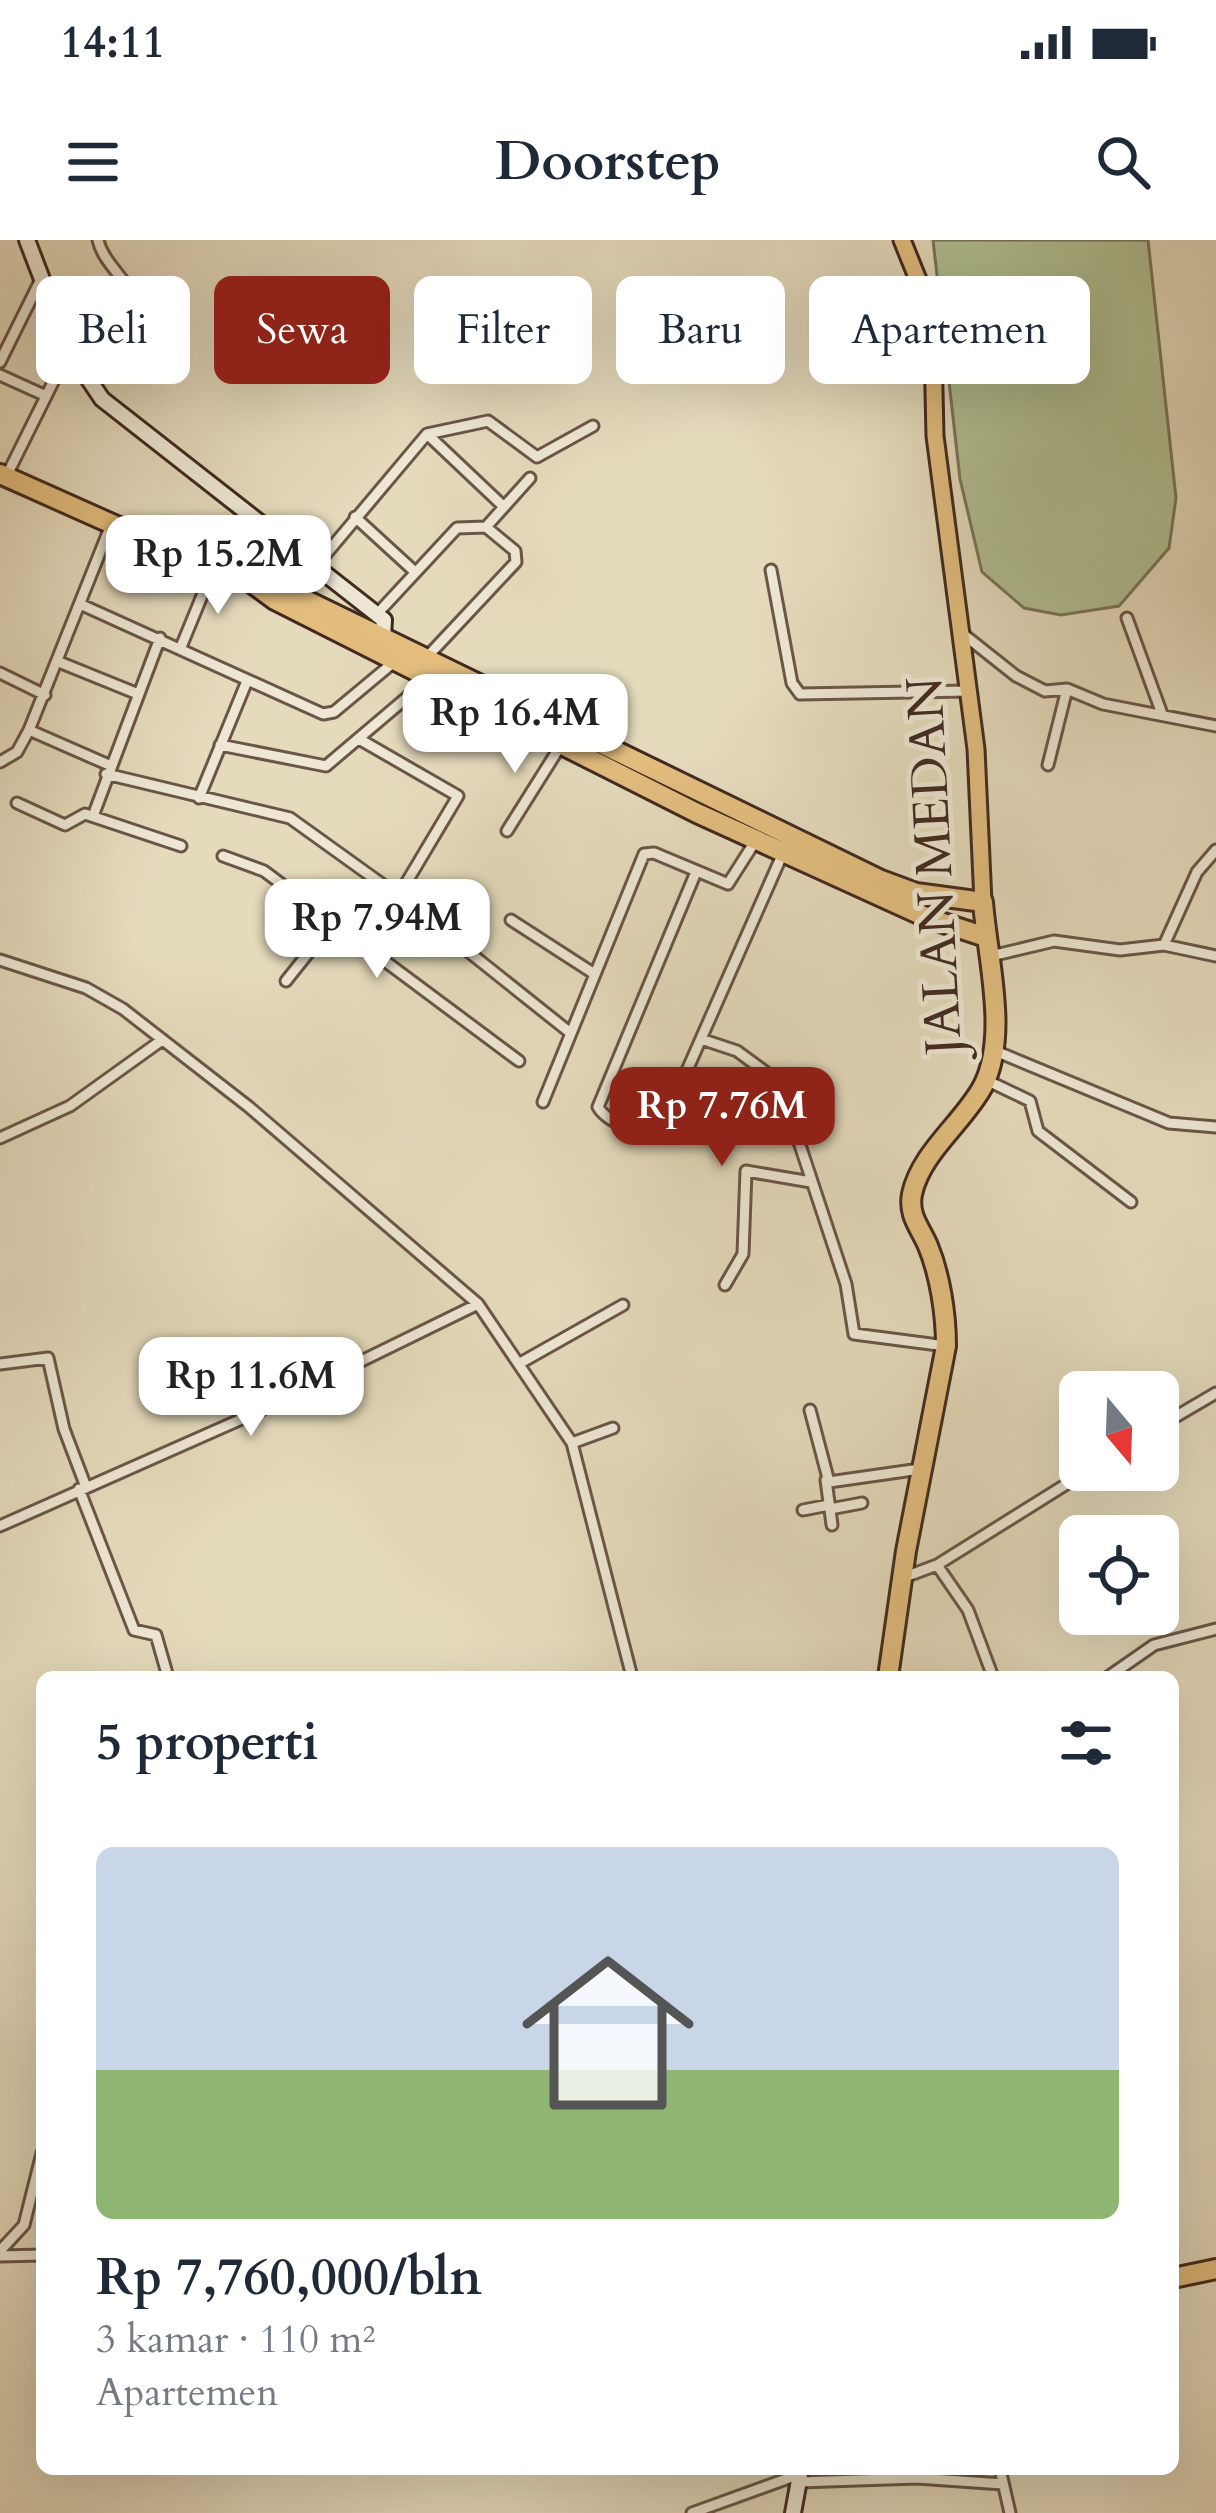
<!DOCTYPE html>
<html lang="id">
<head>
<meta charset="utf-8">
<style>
  body { margin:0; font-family:Cardo,serif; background:#f2f2f3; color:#1f2937; height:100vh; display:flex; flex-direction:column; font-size:45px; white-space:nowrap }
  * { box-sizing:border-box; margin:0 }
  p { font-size:39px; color:#747a83 }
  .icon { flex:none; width:66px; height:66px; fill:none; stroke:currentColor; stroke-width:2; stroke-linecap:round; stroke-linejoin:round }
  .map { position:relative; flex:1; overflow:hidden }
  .sheet { position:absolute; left:36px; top:1431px; width:1143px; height:804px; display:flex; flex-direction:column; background:#fff; border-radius:18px; box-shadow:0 12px 48px #0002 }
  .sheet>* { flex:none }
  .banner { position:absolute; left:36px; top:36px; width:1146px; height:108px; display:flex; gap:24px }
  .needle { width:78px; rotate:161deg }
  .tools { position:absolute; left:1059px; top:1131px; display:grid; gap:24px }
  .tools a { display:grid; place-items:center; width:120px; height:120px; border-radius:18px; background:#fff; box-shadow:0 12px 48px #0002; font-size:60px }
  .price { position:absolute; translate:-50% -102px; padding:0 27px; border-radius:24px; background:#fff; color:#222; font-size:39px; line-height:78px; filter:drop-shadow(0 3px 6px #0008) }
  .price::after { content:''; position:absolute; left:50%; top:72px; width:36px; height:27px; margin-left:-18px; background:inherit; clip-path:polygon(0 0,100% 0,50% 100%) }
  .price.on { background:#8f2418; color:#fff }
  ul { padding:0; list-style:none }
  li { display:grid; align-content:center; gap:24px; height:636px; padding:0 60px }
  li+li { border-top:3px solid #e0e1e3 }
  li span { display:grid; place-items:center; height:372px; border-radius:18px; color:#555 }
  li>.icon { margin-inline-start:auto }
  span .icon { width:216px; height:216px; fill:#fffc; stroke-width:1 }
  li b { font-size:51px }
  h2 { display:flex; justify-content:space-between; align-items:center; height:144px; padding:0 60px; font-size:51px }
  .pill { padding:0 42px; border-radius:18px; background:#fff; box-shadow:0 12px 48px #0002; font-size:42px; line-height:108px }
  .pill.on { background:#8f2418; color:#fff }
  .status { display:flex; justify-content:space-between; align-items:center; height:84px; padding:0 60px; background:#fff; direction:ltr }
  .status svg { height:33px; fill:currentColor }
  header { display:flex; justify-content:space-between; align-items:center; height:156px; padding:0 60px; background:#fff; font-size:54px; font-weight:800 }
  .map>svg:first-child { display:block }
  .green { fill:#b0c093; stroke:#78755a; stroke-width:3 }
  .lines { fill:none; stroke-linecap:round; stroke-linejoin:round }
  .street-casing { stroke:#6a5647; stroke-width:15 }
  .secondary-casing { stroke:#412a20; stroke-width:20 }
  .primary-casing { stroke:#412a20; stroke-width:21 }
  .highway-casing { stroke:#412a20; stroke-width:24 }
  .street { stroke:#ede7d3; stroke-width:9 }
  .secondary { stroke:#ede7d3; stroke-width:14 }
  .primary { stroke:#e2bd7e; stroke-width:15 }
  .highway { stroke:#e2bd7e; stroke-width:18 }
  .labels { text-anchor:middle; stroke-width:10; stroke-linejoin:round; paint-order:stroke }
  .street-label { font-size:51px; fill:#412a20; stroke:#ede7d3 }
</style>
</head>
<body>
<div class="status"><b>14:11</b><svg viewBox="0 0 49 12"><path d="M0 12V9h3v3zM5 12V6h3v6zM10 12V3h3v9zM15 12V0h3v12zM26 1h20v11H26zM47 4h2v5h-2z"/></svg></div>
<header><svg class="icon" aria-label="menu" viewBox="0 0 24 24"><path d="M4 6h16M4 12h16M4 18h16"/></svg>Doorstep<svg class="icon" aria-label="search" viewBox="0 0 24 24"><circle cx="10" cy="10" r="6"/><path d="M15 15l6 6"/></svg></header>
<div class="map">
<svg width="1216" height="2273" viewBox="0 0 1216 2273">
  <rect width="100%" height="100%" fill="#e4dabc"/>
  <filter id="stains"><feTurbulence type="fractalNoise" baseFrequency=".00167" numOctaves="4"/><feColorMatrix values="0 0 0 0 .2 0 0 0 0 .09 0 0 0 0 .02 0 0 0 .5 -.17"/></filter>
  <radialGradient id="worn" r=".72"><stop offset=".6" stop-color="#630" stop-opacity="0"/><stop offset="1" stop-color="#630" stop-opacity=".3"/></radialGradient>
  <path class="green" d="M 933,0 L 1148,0 L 1176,258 L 1169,308 L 1119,366 L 1061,375 L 1024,368 L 982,332 L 960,239 Z"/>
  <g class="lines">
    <defs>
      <path id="street" d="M 0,122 L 41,39
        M 0,135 L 44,155
        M 427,194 L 503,266
        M 6,237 L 69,110 L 136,75 C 140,47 104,28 98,0
        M 355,277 L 414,331
        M 486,287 L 530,238
        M 316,326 L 427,194 L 488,181 L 537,217 L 593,186
        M 771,330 L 792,443 L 800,454 L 968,451
        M 82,365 L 323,474 L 334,472 L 394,422
        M 377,374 L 457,288 L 486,287 L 515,311 L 516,322 L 427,417
        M 1127,378 L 1162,474
        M 963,394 L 1016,436 L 1045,451 L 1067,449 L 1103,464 L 1216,486
        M 181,407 L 213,329
        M 59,422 L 138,454
        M 0,433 L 45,455
        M 29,490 L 109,525
        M 359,499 L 458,556 L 368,707
        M 220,505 L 326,526 L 431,437
        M 0,522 L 17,512 L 29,490 L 111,285
        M 1048,525 L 1067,449
        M 106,534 L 290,578 L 400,657 L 568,791
        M 199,558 L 247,441
        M 17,563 L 65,585 L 85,574 L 181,606
        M 93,576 L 160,398
        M 507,591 L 561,505
        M 223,616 L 264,631 L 519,821
        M 696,632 L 598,867 C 608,884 645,898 662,887 L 783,613
        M 511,680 L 593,733
        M 1164,705 L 1197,632 L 1216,610
        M 987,717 L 1054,701 L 1120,710 L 1164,705 L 1216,716
        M 0,720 L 86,748 L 123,769 L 249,867 L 478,1064 L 572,1203 L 632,1437
        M 286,741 L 333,682
        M 701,799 L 737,811 L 775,839 L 769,877 L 784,883 L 798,899 L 846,1044 L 854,1094 L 946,1106
        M 993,810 L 1169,883 L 1216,887
        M 986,840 L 1030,861 L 1038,891 L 1131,962
        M 543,862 L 644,614 L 654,613 L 728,644 L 756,600
        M 0,898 L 70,866 L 162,800
        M 725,1045 L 743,1014 L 746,931 L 811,942
        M 522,1122 L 623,1065
        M 0,1124 L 48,1118 L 64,1189 L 86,1247
        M 810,1170 L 829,1242 L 920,1229
        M 1158,1187 L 1216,1153
        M 572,1203 L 613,1188
        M 826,1240 L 832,1285
        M 79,1249 L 134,1390 L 156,1395 L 168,1437
        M 830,1269 L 862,1263
        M 803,1270 L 829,1265
        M 0,1286 L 255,1173 L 478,1064
        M 937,1325 L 968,1370 L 993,1437
        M 902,1338 L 937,1325 L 1089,1230
        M 1108,1437 L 1154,1405 L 1216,1389
        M 0,2011 L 24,1985 L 42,1913
        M 0,2016 L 42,2015
        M 1000,2229 L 1010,2273
        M 799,2242 L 917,2238 L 1003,2244
        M 692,2273 L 800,2234"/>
      <path id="secondary" d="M 27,0 L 69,110 L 102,159 L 384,380 L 383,396
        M 793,2273 L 801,2229"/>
      <path id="primary" d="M 902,0 L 925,57 L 933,106 L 935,196 L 976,509 L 983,662"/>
      <path id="highway" d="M 0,234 L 213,329 L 271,343 L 881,640 L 916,653 L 983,662 C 987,717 1009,795 983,846 C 964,882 921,912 912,954 C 908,976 920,987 928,1006 C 940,1035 946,1074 946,1106 L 906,1311 L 888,1437
        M 252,343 L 275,360 L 697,573 L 928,678 L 986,697
        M 1173,2038 L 1216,2029"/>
    </defs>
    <use href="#street" class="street-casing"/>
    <use href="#secondary" class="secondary-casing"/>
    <use href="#primary" class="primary-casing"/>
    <use href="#highway" class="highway-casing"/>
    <use href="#street" class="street"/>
    <use href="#secondary" class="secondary"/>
    <use href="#primary" class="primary"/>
    <use href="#highway" class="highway"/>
  </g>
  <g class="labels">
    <g class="street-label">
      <text transform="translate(933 626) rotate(-93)" y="18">JALAN MEDAN</text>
    </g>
  </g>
  <rect width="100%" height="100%" filter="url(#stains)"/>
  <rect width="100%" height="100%" fill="url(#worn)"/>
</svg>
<div class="tools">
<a><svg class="needle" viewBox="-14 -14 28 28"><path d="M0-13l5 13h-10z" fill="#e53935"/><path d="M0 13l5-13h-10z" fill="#747a83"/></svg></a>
<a><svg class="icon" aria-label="locate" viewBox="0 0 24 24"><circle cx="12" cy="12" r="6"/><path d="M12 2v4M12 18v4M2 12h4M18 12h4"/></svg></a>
</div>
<b class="price" style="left:218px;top:377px">Rp 15.2M</b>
<b class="price" style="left:515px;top:536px">Rp 16.4M</b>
<b class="price" style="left:377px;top:741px">Rp 7.94M</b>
<b class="price on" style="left:722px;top:929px">Rp 7.76M</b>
<b class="price" style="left:251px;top:1199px">Rp 11.6M</b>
<div class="banner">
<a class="pill">Beli</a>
<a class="pill on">Sewa</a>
<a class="pill">Filter</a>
<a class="pill">Baru</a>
<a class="pill">Apartemen</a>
</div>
<section class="sheet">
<h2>5 properti<svg class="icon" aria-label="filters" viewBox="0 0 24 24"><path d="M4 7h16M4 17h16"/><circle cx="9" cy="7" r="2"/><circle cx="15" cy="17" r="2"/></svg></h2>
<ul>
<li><span style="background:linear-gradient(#c9d6e8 60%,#8fb573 0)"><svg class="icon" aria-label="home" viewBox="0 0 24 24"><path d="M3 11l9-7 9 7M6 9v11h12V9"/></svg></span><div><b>Rp 7,760,000/bln</b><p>3 kamar · 110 m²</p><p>Apartemen</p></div></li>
</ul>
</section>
</div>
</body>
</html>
